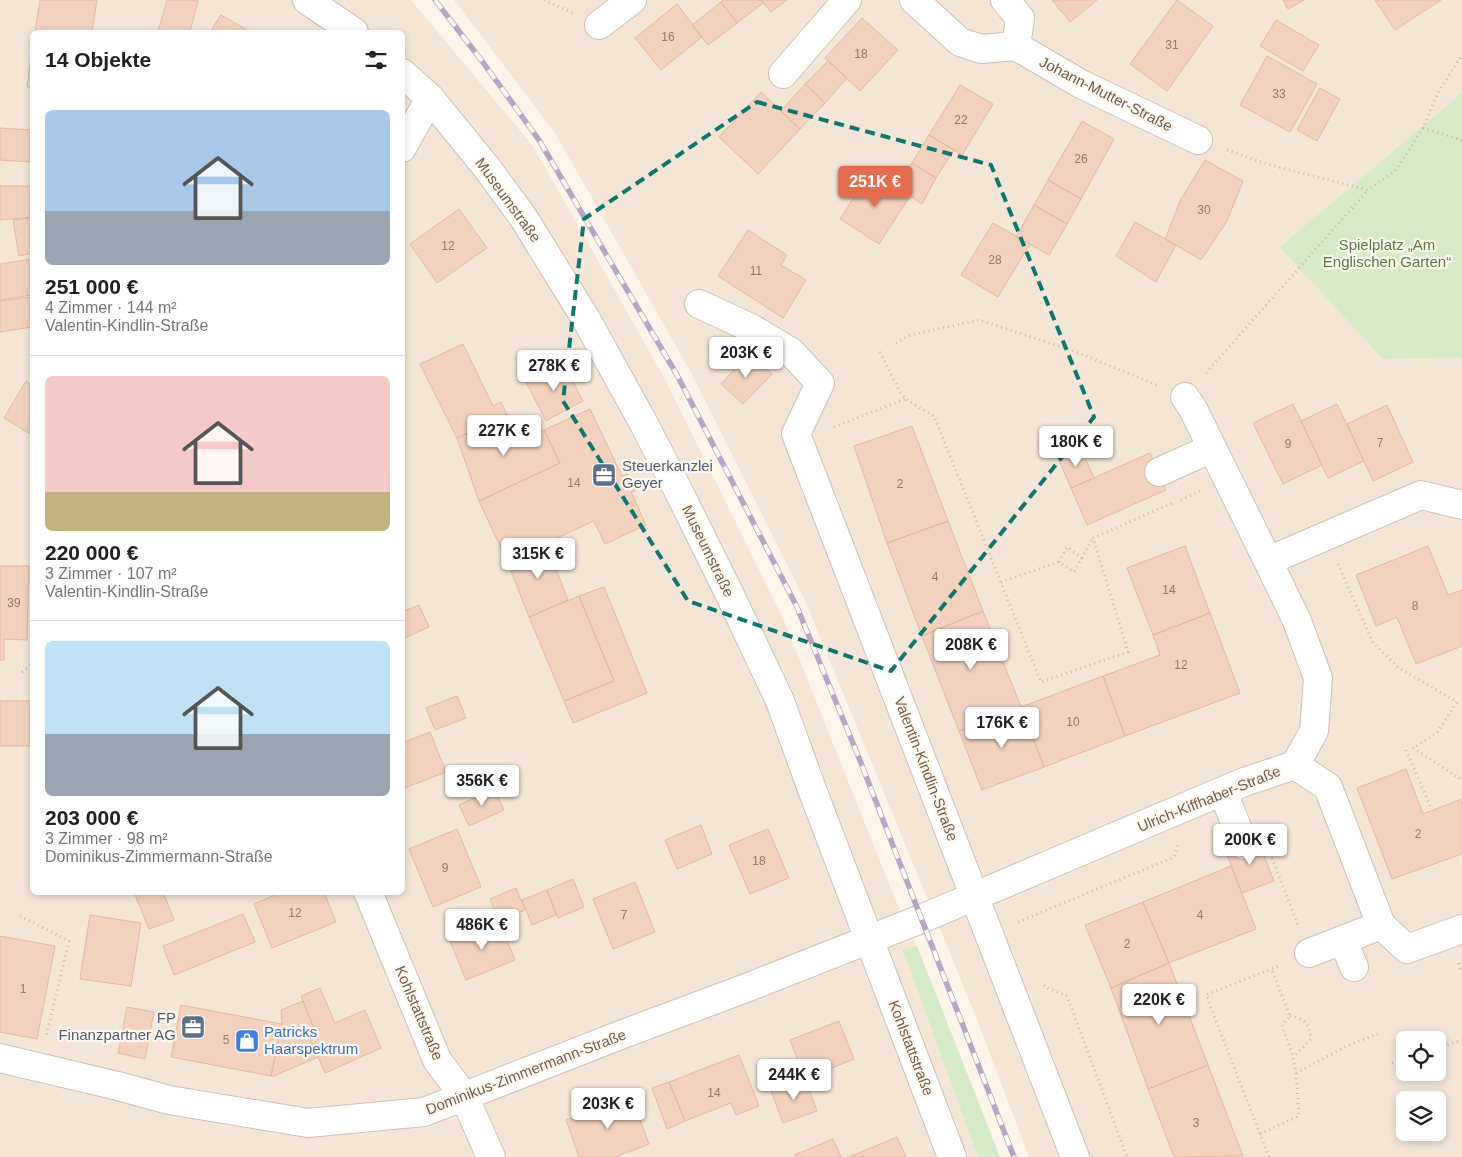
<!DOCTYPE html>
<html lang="de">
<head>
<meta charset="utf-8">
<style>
  body { margin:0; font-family:Arial,sans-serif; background:#f2f2f2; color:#202124; height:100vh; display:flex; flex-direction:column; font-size:19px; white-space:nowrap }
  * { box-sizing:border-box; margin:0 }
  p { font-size:16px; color:#757577 }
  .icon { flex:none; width:28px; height:28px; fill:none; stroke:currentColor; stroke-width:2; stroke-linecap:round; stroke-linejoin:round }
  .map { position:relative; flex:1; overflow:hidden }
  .drawer { position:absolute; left:30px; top:30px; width:375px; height:865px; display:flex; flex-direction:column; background:#fff; border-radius:8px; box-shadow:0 2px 8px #0003 }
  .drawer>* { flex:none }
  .fabs { position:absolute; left:1396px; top:1031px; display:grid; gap:10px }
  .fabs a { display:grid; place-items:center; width:50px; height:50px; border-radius:8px; background:#fff; box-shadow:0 2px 8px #0003; font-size:25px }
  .price { position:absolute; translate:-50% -42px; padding:0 11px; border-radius:5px; background:#fff; color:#222; font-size:16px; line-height:32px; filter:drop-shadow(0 1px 2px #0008) }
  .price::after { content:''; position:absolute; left:50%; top:30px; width:15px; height:11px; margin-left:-8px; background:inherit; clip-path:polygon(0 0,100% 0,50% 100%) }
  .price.selected { background:#e56d4f; color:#fff }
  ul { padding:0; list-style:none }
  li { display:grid; align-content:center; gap:10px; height:265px; padding:0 15px }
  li+li { border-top:1px solid #e0e0e0 }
  li span { display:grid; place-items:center; height:155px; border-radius:8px; color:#555 }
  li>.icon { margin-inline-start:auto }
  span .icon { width:90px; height:90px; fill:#fffc; stroke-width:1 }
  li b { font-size:21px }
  h2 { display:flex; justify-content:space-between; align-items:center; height:60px; padding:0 15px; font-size:21px }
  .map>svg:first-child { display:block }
  .residential { fill:#f4e6d6; fill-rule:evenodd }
  .green { fill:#d5eac6 }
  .building { fill:#f2d2bf; stroke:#e4b8a0 }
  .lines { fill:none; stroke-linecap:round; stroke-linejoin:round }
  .minor-casing { stroke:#d0beb0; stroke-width:30 }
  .path { stroke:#d7b5a2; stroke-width:3; stroke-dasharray:1 4; stroke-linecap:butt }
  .minor { stroke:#fff; stroke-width:28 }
  .rail-casing { stroke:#b7a5c7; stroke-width:5.5 }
  .rail { stroke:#fff8ee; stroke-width:4; stroke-dasharray:11; stroke-linecap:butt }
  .marked { fill:none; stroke:#0f766e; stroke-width:4; stroke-dasharray:10 6; stroke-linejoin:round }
  .labels { text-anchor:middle; stroke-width:4.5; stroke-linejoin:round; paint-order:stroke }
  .number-label { font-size:12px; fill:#957869 }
  .street-label { font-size:15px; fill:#765a4c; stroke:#fff8ee }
  .park-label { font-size:15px; fill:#557c43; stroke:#fff8ee }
  .service-label { font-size:15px; fill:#4e5e75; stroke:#fff8ee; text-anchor:start }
  .shop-label { font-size:15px; fill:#366cbe; stroke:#fff8ee; text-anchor:start }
</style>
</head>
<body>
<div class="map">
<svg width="1462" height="1157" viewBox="0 0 1462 1157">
  <rect width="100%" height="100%" fill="#fcf4e8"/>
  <path class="residential" d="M 0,0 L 411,0 L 533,146 L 665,379 L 783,618 L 894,896 L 903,917 L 420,1100 L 302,1110 L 170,1087 L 0,1045 ZM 32,32 L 402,32 L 402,892 L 32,892 Z
    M 454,0 L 1462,0 L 1462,1157 L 1029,1157 L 974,1012 L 806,603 L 689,369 L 555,133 ZM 1405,1040 L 1438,1040 L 1438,1072 L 1405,1072 ZM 1405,1100 L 1438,1100 L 1438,1132 L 1405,1132 Z
    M 914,939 L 1000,1157 L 0,1157 L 0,1072 L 166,1112 L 305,1136 L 469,1105 Z"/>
  <path class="green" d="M 1462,93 L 1462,357 L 1383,359 L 1280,247 Z
    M 917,946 L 989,1129 L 1000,1157 L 978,1157 L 903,950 Z"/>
  <path class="building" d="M 40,0 L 97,0 L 92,32 L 35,32 Z
    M 167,0 L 193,0 L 198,1 L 190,32 L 158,32 Z
    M 723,0 L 761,0 L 763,3 L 737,23 L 721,2 Z
    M 761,0 L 787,0 L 771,12 Z
    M 1052,0 L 1097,0 L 1070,22 Z
    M 1177,0 L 1213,26 L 1167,91 L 1130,64 Z
    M 1283,0 L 1304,0 L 1288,9 Z
    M 1375,0 L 1441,0 L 1395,30 Z
    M 721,2 L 737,23 L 708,45 L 692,25 Z
    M 677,4 L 702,37 L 661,70 L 635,38 Z
    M 221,15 L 250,32 L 210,32 Z
    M 862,18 L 898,50 L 860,91 L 825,58 Z
    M 1276,20 L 1319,45 L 1303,71 L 1260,46 Z
    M 32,50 L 32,88 L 27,87 Z
    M 1267,56 L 1317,84 L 1290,132 L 1240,105 Z
    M 828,61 L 847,78 L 825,103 L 805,84 Z
    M 805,84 L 825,103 L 800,129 L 781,111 Z
    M 960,85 L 993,104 L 962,155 L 929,135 Z
    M 1320,88 L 1340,99 L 1317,141 L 1297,130 Z
    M 761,92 L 800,129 L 758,174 L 719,137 Z
    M 1082,121 L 1114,139 L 1081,199 L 1048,180 Z
    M 0,128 L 32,130 L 32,162 L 0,160 Z
    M 929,135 L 954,150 L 936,178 L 912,163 Z
    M 1205,160 L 1243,181 L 1227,221 L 1201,260 L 1165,239 L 1181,199 Z
    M 912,163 L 936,178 L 922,204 L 896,187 Z
    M 871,171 L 910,196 L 879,244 L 840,219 Z
    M 1048,180 L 1081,199 L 1067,224 L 1034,205 Z
    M 0,186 L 32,186 L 32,217 L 0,220 Z
    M 1034,205 L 1067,224 L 1049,255 L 1016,237 Z
    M 459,209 L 487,248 L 437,283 L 410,244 Z
    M 32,218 L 32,253 L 19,256 L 13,220 Z
    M 1135,222 L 1176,245 L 1156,282 L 1116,256 Z
    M 993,223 L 1030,244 L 998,297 L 961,275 Z
    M 748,230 L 787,255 L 781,265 L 806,280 L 783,318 L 718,276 Z
    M 32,259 L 32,295 L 0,300 L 0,264 Z
    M 32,297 L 32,327 L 0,332 L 0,301 Z
    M 463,344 L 493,406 L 501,402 L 507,414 L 457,438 L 420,364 Z
    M 749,353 L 772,374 L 743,404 L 721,384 Z
    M 563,363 L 583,401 L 546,421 L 526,382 Z
    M 26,381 L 32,385 L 32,435 L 4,418 Z
    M 1293,404 L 1322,465 L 1283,484 L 1253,423 Z
    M 1337,404 L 1364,461 L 1328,478 L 1301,421 Z
    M 1387,405 L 1413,462 L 1373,481 L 1347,424 Z
    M 590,409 L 622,476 L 627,474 L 635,491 L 631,492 L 646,525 L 605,544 L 594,521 L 507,561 L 479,501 L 560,463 L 544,430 Z
    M 507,414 L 522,444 L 544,430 L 560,463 L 479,501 L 457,438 Z
    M 912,426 L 948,521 L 887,543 L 854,446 Z
    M 1081,448 L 1094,478 L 1071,488 L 1058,458 Z
    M 1150,453 L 1166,490 L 1087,525 L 1071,488 Z
    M 948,521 L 983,611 L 922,636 L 887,543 Z
    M 546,543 L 568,600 L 529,617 L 507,561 Z
    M 1185,546 L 1210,613 L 1153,635 L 1127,568 Z
    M 1428,546 L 1448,595 L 1462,590 L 1462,646 L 1416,664 L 1397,617 L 1376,626 L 1356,575 Z
    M 0,566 L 29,566 L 27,640 L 4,639 L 4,660 L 0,660 Z
    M 604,587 L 647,693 L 573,723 L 564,701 L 614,681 L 579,596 Z
    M 579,596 L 614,681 L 564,701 L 529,617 Z
    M 419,605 L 429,627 L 402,639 L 402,612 Z
    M 983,611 L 1021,707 L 959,731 L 922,636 Z
    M 1210,613 L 1240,693 L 1125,736 L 1103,676 L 1160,655 L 1153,635 Z
    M 1103,676 L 1125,736 L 1044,767 L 1021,707 Z
    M 457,696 L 466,718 L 435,730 L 426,708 Z
    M 0,701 L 32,701 L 32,746 L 0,746 Z
    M 1021,707 L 1044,767 L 982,790 L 959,731 Z
    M 430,732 L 446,772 L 402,789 L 402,743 Z
    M 1406,769 L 1423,814 L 1462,799 L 1462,854 L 1392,879 L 1357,788 Z
    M 494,789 L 504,810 L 469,826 L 459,805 Z
    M 701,825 L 712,854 L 677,869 L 665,840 Z
    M 457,829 L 481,887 L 433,907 L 409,849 Z
    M 768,829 L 789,878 L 750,894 L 729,845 Z
    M 1258,840 L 1274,881 L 1242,893 L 1226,852 Z
    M 1231,866 L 1256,929 L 1169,963 L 1143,902 Z
    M 573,879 L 584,907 L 558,918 L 547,890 Z
    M 635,882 L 655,932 L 613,949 L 593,899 Z
    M 516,888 L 525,910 L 499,921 L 490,899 Z
    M 547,890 L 556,915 L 532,925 L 522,900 Z
    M 134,892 L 163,892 L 174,920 L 149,929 Z
    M 282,892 L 324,892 L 336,922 L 272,948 L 254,904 Z
    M 1143,902 L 1169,963 L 1111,988 L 1085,925 Z
    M 243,914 L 255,942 L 174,975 L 163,946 Z
    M 90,915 L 141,923 L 131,986 L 80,979 Z
    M 499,921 L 515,960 L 466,980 L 450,941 Z
    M 0,936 L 55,946 L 37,1039 L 0,1032 Z
    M 1169,963 L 1208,1065 L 1148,1089 L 1111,988 Z
    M 320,988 L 335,1023 L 365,1010 L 381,1048 L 325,1073 L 309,1036 L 315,1031 L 301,996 Z
    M 303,1001 L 315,1031 L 309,1036 L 318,1057 L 274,1076 L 271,1076 L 282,1024 L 281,1010 Z
    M 181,1005 L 282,1024 L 271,1076 L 171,1057 Z
    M 127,1007 L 154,1012 L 145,1059 L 118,1053 Z
    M 839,1021 L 854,1059 L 805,1079 L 790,1040 Z
    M 739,1055 L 759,1106 L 736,1115 L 731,1103 L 685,1121 L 669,1082 Z
    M 1208,1065 L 1243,1156 L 1174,1157 L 1148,1089 Z
    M 805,1079 L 817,1111 L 783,1123 L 771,1091 Z
    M 669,1082 L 685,1121 L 667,1129 L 652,1088 Z
    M 631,1095 L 649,1144 L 615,1157 L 579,1157 L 566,1120 Z
    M 897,1137 L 906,1157 L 849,1157 Z
    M 833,1139 L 841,1157 L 795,1157 L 794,1155 Z"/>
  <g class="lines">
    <defs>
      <path id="minor" d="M 307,0 L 354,32
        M 914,0 L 960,42 L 981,49 L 1016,46 L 1020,18 L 1005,0
        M 599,25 L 632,0
        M 1016,46 L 1081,84 L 1198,140
        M 402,73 L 430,98 L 487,168 L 523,217 L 586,319 L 644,424 L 680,494 L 729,593 L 780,701 L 813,792 L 952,1157
        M 783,74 L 847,0
        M 402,148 L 430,98
        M 699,304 L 751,328 L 791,352 L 820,383 L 796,434 L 1075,1157
        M 1185,397 L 1193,409 L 1268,561
        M 1159,472 L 1212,448
        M 1295,765 L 1314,731 L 1318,678 L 1297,621 L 1268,561 L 1421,495 L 1462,505
        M 1223,792 L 1244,845
        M 368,892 L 437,1060 L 464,1096 L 491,1157
        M 1343,940 L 1354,967
        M 1309,953 L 1381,925
        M 0,1058 L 118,1086 L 169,1100 L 308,1123 L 424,1112 L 623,1034 L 746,988 L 921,919 L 1244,782 L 1295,765 L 1328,787 L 1381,925 L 1407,949 L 1462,929"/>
    </defs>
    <use href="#minor" class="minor-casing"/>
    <path class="path" d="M 544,0 L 573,13
      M 1423,128 L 1462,140
      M 1227,150 L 1267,164 L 1368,190 L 1396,170 L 1423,128 L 1438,92 L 1462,55
      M 896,343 L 910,335 L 979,320 L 1071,350 L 1157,385
      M 880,352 L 899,390 L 905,399 L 934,416 L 1041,682 L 1128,652 L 1093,538 L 1175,502
      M 1206,373 L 1368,190
      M 834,427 L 905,399
      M 1181,500 L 1200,491
      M 1059,562 L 1067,547 L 1083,559
      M 1338,564 L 1373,643 L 1399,668 L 1457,702 L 1437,733 L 1413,748 L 1462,780
      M 1001,582 L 1059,562 L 1074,572 L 1093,538
      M 22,672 L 32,664
      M 1406,750 L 1431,808
      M 1272,858 L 1298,925
      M 20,916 L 69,941 L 46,1037
      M 1018,922 L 1174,857 L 1178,845
      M 1459,963 L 1462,973
      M 1044,985 L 1045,987 L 1067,996 L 1127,1157
      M 1290,1016 C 1306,1019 1309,1024 1311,1039 L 1293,1057
      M 1438,1048 L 1462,1040
      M 1392,1063 L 1405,1059
      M 1296,1073 L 1349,1045 L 1380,1033
      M 1260,1134 L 1299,1116 L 1296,1073 L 1293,1057 L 1282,1025 L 1290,1016 L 1271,968
      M 1269,1157 L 1206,995 L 1281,965"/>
    <use href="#minor" class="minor"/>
    <defs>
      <path id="rail" d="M 435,0 L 482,61 L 539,140 L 677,375 L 797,607 L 859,758 L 1014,1157"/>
    </defs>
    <use href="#rail" class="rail-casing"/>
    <use href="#rail" class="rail"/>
  </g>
  <path class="marked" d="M 757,102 L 991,165 L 1094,417 L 891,671 L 688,601 L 563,401 L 584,219 Z"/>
  <defs>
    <symbol id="office-square" viewBox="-11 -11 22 22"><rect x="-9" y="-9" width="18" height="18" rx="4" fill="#5c6f8a" stroke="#fff8ee"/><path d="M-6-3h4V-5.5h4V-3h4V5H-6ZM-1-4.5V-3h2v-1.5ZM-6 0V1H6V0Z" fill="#fff"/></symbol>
    <symbol id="shop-square" viewBox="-11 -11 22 22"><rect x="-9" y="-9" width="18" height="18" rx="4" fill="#3f7fe0" stroke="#fff8ee"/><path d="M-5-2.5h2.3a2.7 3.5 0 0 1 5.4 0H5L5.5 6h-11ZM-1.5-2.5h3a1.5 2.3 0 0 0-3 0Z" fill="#fff"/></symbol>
  </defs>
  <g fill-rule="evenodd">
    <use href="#office-square" x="590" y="461" width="28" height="28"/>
    <use href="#office-square" x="179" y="1013" width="28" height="28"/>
    <use href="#shop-square" x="233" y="1027" width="28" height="28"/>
  </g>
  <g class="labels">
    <g class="number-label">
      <text x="668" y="41">16</text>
      <text x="1172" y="49">31</text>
      <text x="861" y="58">18</text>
      <text x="1279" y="98">33</text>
      <text x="961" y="124">22</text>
      <text x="1081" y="163">26</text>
      <text x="1204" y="214">30</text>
      <text x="448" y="250">12</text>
      <text x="995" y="264">28</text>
      <text x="756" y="275">11</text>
      <text x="1380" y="447">7</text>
      <text x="1288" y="448">9</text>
      <text x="574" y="487">14</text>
      <text x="900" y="488">2</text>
      <text x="935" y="581">4</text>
      <text x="1169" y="594">14</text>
      <text x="14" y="607">39</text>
      <text x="1415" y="610">8</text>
      <text x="1181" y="669">12</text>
      <text x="1073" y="726">10</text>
      <text x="1418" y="838">2</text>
      <text x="759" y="865">18</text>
      <text x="445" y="872">9</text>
      <text x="295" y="917">12</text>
      <text x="624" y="919">7</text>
      <text x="1200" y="919">4</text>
      <text x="1127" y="948">2</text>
      <text x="23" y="993">1</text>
      <text x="226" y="1044">5</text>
      <text x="714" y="1097">14</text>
      <text x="1196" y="1127">3</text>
    </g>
    <g class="street-label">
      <text transform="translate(1106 94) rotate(27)" y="5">Johann-Mutter-Straße</text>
      <text transform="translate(508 200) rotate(54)" y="5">Museumstraße</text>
      <text transform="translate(708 551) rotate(64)" y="5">Museumstraße</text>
      <text transform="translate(926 769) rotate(69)" y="5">Valentin-Kindlin-Straße</text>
      <text transform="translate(1209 799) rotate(-22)" y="5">Ulrich-Kiffhaber-Straße</text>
      <text transform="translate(419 1013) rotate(67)" y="5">Kohlstattstraße</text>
      <text transform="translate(911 1048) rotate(69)" y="5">Kohlstattstraße</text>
      <text transform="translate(526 1072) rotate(-21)" y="5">Dominikus-Zimmermann-Straße</text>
    </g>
    <g class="park-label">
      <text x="1387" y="250">Spielplatz „Am<tspan x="1387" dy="17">Englischen Garten“</tspan></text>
    </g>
    <g class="service-label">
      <text x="622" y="471">Steuerkanzlei<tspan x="622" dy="17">Geyer</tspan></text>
      <text x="176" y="1023" text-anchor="end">FP<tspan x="176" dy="17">Finanzpartner AG</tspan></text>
    </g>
    <g class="shop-label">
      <text x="264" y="1037">Patricks<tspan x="264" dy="17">Haarspektrum</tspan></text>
    </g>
  </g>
</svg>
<div class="fabs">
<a><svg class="icon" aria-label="locate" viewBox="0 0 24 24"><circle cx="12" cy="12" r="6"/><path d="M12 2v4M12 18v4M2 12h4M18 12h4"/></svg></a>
<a><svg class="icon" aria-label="layers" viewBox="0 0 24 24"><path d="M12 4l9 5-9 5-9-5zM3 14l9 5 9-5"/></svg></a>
</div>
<b class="price selected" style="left:875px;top:208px">251K €</b>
<b class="price" style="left:746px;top:379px">203K €</b>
<b class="price" style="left:554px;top:392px">278K €</b>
<b class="price" style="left:504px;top:457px">227K €</b>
<b class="price" style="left:1076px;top:468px">180K €</b>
<b class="price" style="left:538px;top:580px">315K €</b>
<b class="price" style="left:971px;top:671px">208K €</b>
<b class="price" style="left:1002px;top:749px">176K €</b>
<b class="price" style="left:482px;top:807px">356K €</b>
<b class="price" style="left:1250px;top:866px">200K €</b>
<b class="price" style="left:482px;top:951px">486K €</b>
<b class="price" style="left:1159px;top:1026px">220K €</b>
<b class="price" style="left:794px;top:1101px">244K €</b>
<b class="price" style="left:608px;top:1130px">203K €</b>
<section class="drawer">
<h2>14 Objekte<svg class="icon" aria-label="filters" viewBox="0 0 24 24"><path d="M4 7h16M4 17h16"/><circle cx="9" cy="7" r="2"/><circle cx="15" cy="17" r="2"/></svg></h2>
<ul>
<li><span style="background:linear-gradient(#a9c7e8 65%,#9aa5b1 0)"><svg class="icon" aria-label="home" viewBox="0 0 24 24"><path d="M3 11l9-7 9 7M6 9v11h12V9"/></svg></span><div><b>251 000 €</b><p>4 Zimmer · 144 m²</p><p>Valentin-Kindlin-Straße</p></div></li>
<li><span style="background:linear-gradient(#f6c9c9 75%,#c2b280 0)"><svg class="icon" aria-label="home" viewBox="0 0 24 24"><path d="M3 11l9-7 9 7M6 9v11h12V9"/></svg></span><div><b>220 000 €</b><p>3 Zimmer · 107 m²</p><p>Valentin-Kindlin-Straße</p></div></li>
<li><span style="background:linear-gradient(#bfe0f5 60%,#9aa5b1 0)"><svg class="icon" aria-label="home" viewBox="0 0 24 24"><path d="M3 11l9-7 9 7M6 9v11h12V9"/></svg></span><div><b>203 000 €</b><p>3 Zimmer · 98 m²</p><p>Dominikus-Zimmermann-Straße</p></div></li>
</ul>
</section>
</div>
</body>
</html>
